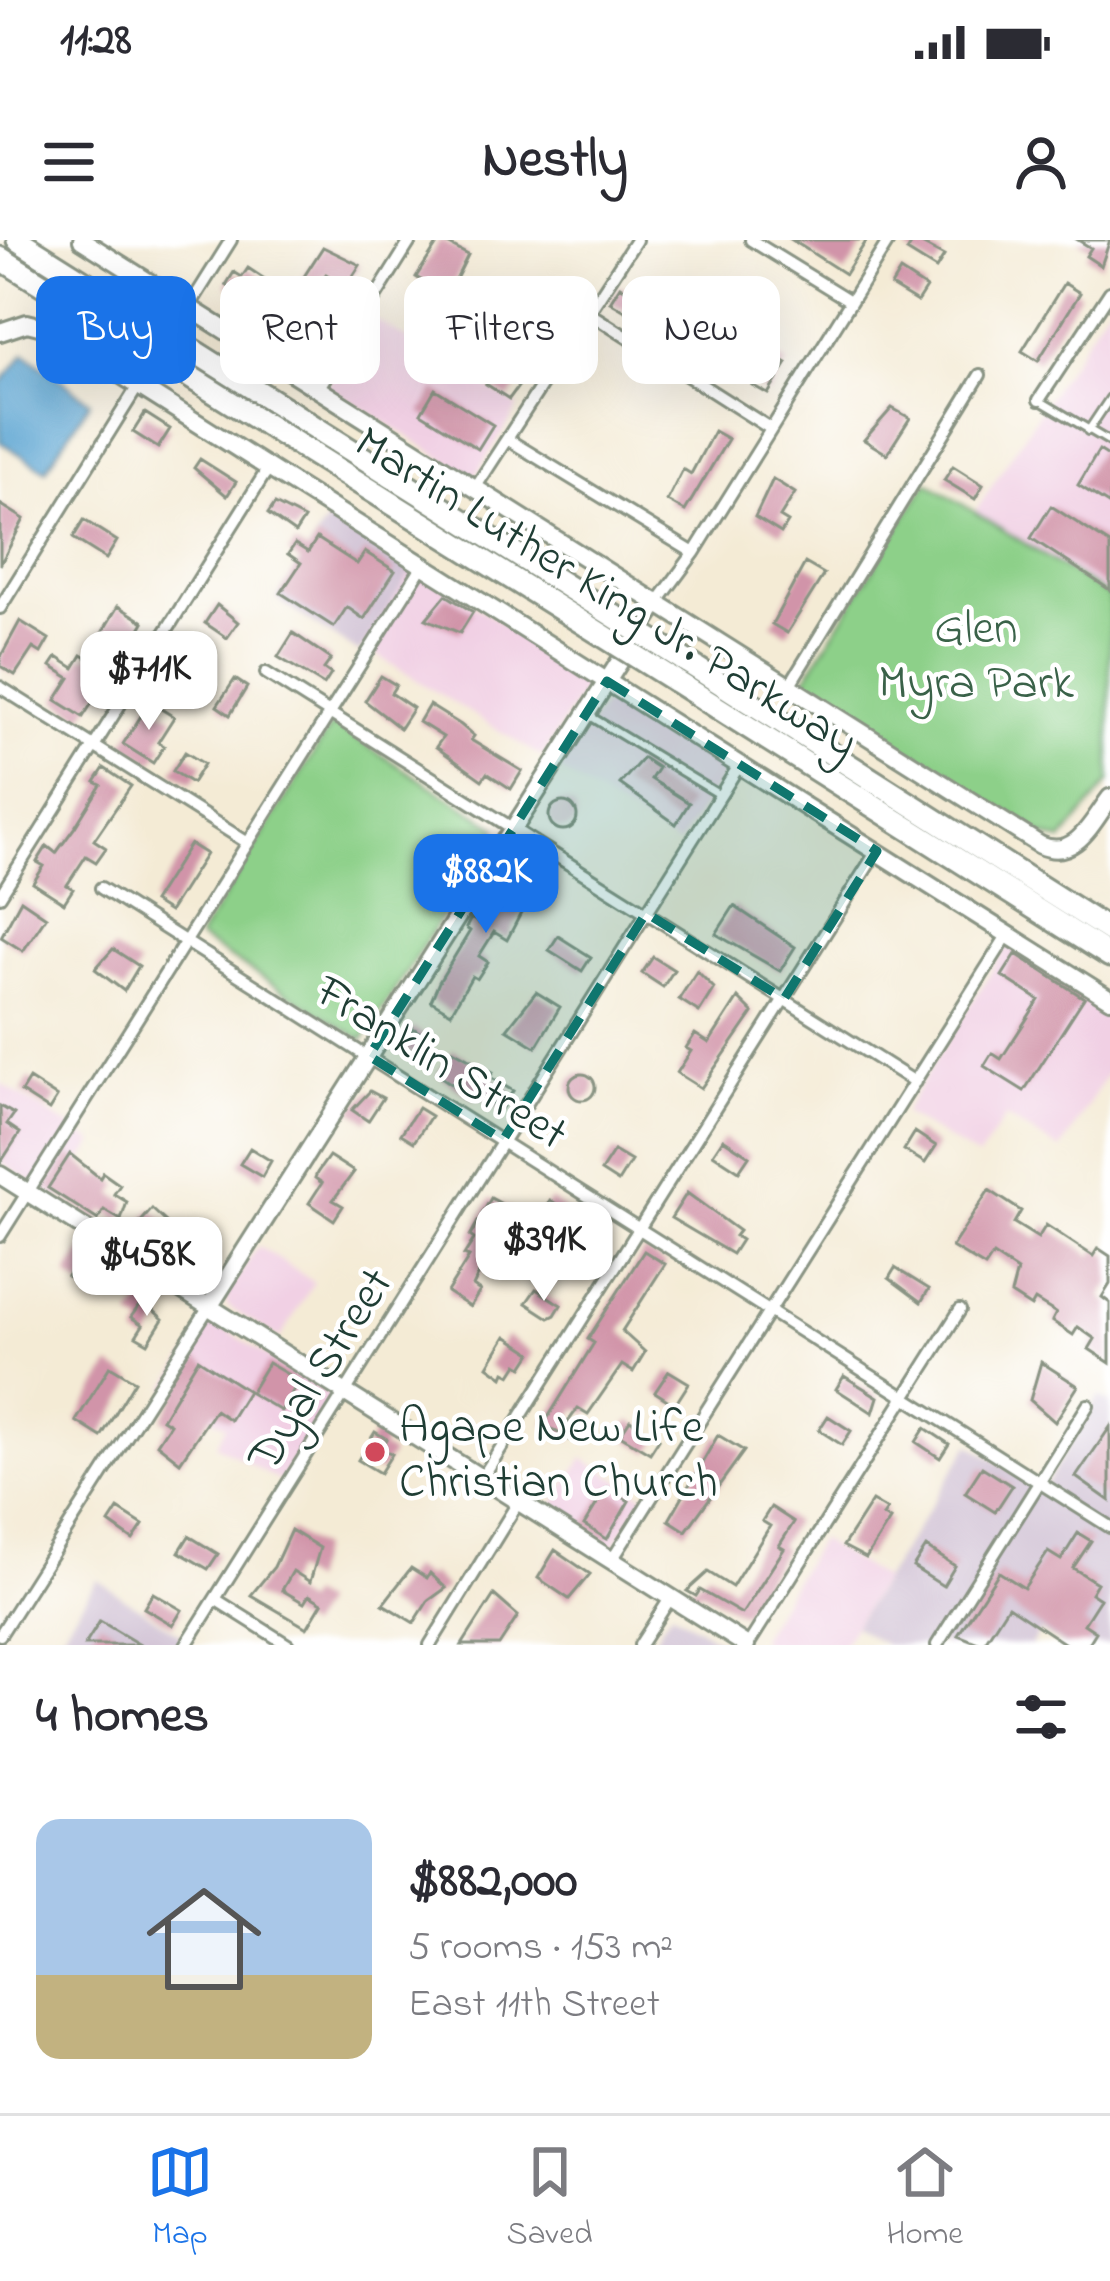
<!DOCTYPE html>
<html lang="en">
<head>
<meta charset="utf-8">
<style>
  body { margin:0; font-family:"Indie Flower",sans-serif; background:#f7f7f7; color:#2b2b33; height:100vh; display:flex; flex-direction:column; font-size:45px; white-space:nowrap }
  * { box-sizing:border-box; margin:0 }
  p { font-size:39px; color:#7c7c81 }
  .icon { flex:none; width:66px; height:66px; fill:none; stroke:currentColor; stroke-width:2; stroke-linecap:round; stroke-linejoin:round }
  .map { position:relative; height:1405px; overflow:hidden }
  .details { display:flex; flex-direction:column; background:#fff; flex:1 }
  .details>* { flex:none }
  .guide { position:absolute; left:36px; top:36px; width:1038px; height:108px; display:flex; gap:24px }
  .price { position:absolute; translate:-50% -102px; padding:0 27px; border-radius:24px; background:#fff; color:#222; font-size:39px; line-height:78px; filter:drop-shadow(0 3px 6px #0008) }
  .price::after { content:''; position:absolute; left:50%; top:72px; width:36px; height:27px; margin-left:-18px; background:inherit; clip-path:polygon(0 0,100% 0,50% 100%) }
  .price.active { background:#1a73e8; color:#fff }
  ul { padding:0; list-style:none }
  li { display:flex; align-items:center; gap:36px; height:300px; padding:0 36px }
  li+li { border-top:3px solid #e1e1e2 }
  li span { display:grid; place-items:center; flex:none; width:336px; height:240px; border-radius:24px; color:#555 }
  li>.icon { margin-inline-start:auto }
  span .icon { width:144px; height:144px; fill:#fffc; stroke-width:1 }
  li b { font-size:51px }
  h2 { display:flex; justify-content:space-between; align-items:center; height:144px; padding:0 36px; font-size:51px }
  .pill { padding:0 42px; border-radius:24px; background:#fff; box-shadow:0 12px 48px #0002; font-size:42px; line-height:108px }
  .pill.active { background:#1a73e8; color:#fff }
  .status { display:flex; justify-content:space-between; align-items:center; height:84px; padding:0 60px; background:#fff; direction:ltr }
  .status svg { height:33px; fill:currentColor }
  header { display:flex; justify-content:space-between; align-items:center; height:156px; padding:0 36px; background:#fff; font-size:54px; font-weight:800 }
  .tab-bar { display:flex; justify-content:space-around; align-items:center; height:168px; border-top:3px solid #e1e1e2; background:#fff; font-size:33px; color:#7c7c81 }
  .tab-bar a { display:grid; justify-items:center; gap:6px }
  .tab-bar .active { color:#1a73e8 }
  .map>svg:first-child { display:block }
  .built { fill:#f1d0e4 }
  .industrial { fill:#cebed1 }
  .green { fill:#8dd089; stroke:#56865e; stroke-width:3 }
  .water { fill:#58a3d0; stroke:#3c7082; stroke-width:3 }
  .building { fill:#d194a9 }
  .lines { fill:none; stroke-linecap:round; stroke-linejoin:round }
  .lane-casing { stroke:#8a9484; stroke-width:12 }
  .street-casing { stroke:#8a9484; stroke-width:16 }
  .secondary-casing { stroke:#8a9484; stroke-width:22 }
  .highway-casing { stroke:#8a9484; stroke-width:27 }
  .lane { stroke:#fff; stroke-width:6 }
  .street { stroke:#fff; stroke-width:10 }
  .secondary { stroke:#fff; stroke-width:16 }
  .highway { stroke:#fff; stroke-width:21 }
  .highway-bridge-casing { stroke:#8a9484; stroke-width:27; stroke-linecap:butt }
  .highway-bridge { stroke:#fff; stroke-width:21 }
  .marked { fill:#0f766e; fill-opacity:0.2; stroke:#0f766e; stroke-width:9; stroke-dasharray:24 15; stroke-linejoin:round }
  .poi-dot { fill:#d1495b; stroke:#fff; stroke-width:4.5 }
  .labels { text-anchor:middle; stroke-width:9; stroke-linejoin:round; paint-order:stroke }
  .street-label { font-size:48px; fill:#1f3d34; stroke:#fff }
  .park-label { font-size:48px; fill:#3a6249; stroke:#fff }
  .poi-label { font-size:48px; fill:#1f3d34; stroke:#fff; text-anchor:start }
</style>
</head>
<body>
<div class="status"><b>11:28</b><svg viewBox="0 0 49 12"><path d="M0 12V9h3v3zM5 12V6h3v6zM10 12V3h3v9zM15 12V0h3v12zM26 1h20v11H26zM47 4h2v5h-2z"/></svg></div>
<header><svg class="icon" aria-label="menu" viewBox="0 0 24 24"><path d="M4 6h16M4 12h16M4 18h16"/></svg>Nestly<svg class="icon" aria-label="person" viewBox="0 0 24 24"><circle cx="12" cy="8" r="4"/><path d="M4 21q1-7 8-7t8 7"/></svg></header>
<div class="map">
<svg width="1110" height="1405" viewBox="0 0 1110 1405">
  <rect width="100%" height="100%" fill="#fff"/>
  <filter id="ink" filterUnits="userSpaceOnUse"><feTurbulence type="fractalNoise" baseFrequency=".00833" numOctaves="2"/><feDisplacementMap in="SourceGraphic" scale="24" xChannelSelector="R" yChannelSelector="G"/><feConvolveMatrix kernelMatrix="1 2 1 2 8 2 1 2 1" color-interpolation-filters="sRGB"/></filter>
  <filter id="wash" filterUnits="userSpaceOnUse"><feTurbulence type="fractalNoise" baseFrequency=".004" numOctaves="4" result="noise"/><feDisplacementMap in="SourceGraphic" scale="48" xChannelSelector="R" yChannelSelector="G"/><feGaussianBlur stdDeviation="2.7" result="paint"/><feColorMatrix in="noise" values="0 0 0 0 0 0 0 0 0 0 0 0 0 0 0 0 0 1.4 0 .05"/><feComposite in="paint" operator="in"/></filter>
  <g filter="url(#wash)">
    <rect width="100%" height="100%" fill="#f4ebd5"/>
    <path class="built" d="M 1110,61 L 1110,357 L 975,272 Z
      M 371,77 L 519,167 L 474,238 L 327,146 Z
      M 414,327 L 578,432 L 585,446 L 542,517 L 363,407 Z
      M 609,456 L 618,456 L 729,526 L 678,605 L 559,530 Z
      M 1009,703 L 1110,767 L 1110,829 L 1061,910 L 1005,877 L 978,918 L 903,873 Z
      M 0,843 L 94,902 L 59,959 L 0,922 Z
      M 258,1006 L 314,1042 L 280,1099 L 227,1066 L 226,1056 Z
      M 210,1080 L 333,1157 L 280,1242 L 216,1204 L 226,1186 L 166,1148 Z
      M 583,1218 L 645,1256 L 612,1308 L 550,1269 Z
      M 819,1299 L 883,1339 L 842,1405 L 766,1405 L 758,1400 Z"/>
    <path class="industrial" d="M 331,275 L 414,327 L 359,413 L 276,359 Z
      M 1099,1156 L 1110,1163 L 1110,1405 L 1063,1405 L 1040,1391 L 1031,1405 L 944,1405 L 933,1399 L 928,1405 L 885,1405 L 854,1386 L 970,1204 L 1042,1251 Z
      M 97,1340 L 184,1397 L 179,1405 L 54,1405 Z
      M 671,1371 L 726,1405 L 650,1405 Z"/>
    <path class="green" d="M 927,242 L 1110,357 L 1110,541 L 1062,601 L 1042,595 L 802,444 Z
      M 332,484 L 498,588 L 363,800 L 198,698 Z"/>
    <path class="water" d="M 25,113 L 90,161 L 46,230 L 0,202 L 0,144 Z"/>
    <g id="blocks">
      <path class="building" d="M 440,0 L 468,15 L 447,57 L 416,37 Z
        M 792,0 L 867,0 L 845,34 Z
        M 914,0 L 944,16 L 936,29 L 907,11 Z
        M 1078,0 L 1110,0 L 1101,26 L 1086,16 L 1091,8 Z
        M 323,7 L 360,25 L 346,47 L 326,34 L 317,47 L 303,38 Z
        M 248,28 L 266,40 L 252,61 L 226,45 L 234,32 L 242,37 Z
        M 900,31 L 926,48 L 917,62 L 891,46 Z
        M 1064,43 L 1080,53 L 1038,121 L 1022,111 Z
        M 620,46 L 641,60 L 632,75 L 610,62 Z
        M 698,81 L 708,87 L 710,97 L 738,114 L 741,108 L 766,124 L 772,114 L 787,123 L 768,154 L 752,145 L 756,139 L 686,99 Z
        M 509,103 L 531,117 L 521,133 L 526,136 L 509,159 L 486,144 Z
        M 435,149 L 493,185 L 478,209 L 421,173 Z
        M 892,168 L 910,178 L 887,214 L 864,200 Z
        M 145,173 L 170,189 L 158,208 L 133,192 Z
        M 714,191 L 728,199 L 685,271 L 667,261 L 683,229 L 691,234 Z
        M 1099,210 L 1110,217 L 1110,265 L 1078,245 Z
        M 200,219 L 236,242 L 227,256 L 194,228 Z
        M 953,226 L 983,245 L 975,259 L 944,240 Z
        M 773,239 L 795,253 L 780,277 L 788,282 L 781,293 L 755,277 Z
        M 0,264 L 24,279 L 0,325 Z
        M 275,264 L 304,279 L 295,293 L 268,274 Z
        M 1051,266 L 1110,304 L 1110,350 L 1031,298 Z
        M 84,280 L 117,301 L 106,319 L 73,298 Z
        M 317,298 L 357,324 L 365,312 L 395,331 L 364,379 L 347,367 L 334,387 L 281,353 L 301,323 L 288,314 L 295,304 L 308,312 Z
        M 805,323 L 824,334 L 787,393 L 772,384 Z
        M 446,355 L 473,372 L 460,393 L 426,379 Z
        M 217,365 L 238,382 L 227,398 L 205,383 Z
        M 118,366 L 144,382 L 104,451 L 101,449 L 83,477 L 56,460 L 70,438 L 51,426 L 57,417 L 74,428 L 82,415 L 87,418 Z
        M 20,381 L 49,399 L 41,413 L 33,408 L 15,435 L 0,426 L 0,418 Z
        M 293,393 L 331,419 L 324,429 L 331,434 L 324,445 L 278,417 Z
        M 381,436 L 396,445 L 391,453 L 413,468 L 400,488 L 365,461 Z
        M 235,439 L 247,447 L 230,475 L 217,466 Z
        M 150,462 L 174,477 L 158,502 L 164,506 L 153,523 L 123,504 Z
        M 429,465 L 461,485 L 474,496 L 471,500 L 522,531 L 511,549 L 487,533 L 482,540 L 436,507 L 443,497 L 419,482 Z
        M 185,512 L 204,524 L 192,543 L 173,531 Z
        M 643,518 L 658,528 L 651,539 L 689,563 L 676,584 L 620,544 Z
        M 104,528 L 131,546 L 94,600 L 106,608 L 96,622 L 86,616 L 67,645 L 73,649 L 64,663 L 33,643 L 44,626 L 37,622 L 47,606 L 56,613 L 75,587 L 101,545 L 95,542 Z
        M549 576a14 14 0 1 1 28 0a14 14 0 1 1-28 0Z
        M 190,604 L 206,614 L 169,672 L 153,662 Z
        M 521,618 L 541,631 L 527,652 L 531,654 L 507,700 L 494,692 L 479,716 L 488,722 L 477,739 L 472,736 L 451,773 L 431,761 L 439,742 L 470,691 L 466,688 L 471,678 L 480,684 L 491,671 Z
        M 21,660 L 46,677 L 23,711 L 1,697 Z
        M 734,666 L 795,707 L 780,731 L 716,694 Z
        M 558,696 L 591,717 L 582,731 L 549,710 Z
        M 113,709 L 139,726 L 124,751 L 95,729 Z
        M 1016,714 L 1084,758 L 1024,851 L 984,826 L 992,813 L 1001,819 L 1039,760 L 1002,736 Z
        M 653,717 L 674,730 L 663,747 L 642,733 Z
        M 697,731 L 714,748 L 699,772 L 679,759 Z
        M 536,752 L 560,767 L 536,807 L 507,789 Z
        M 738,758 L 753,773 L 701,848 L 677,833 L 691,811 L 686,808 L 695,794 L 709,803 Z
        M 413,788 L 430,799 L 418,818 L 401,807 Z
        M 453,810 L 493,832 L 490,837 L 513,851 L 501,869 L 478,856 L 475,860 L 437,834 Z
        M569 847a13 13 0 1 1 26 0a13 13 0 1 1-26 0Z
        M 29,839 L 57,857 L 49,870 L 21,852 Z
        M 370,851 L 383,858 L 368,881 L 352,870 Z
        M 0,866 L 14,874 L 7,884 L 20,893 L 1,922 Z
        M 418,868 L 431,876 L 414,902 L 401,894 Z
        M 915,892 L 936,906 L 925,923 L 904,910 Z
        M 723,899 L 749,916 L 739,931 L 713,914 Z
        M 250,908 L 271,921 L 262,937 L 240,924 Z
        M 614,911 L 631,921 L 618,942 L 601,931 Z
        M 70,914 L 100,938 L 103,933 L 120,945 L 114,954 L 127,962 L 121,980 L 104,970 L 98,980 L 48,948 Z
        M 329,916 L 354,932 L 333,960 L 343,966 L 334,980 L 309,963 L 322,943 L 315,938 L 317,933 Z
        M 989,950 L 1021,971 L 1014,983 L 1038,998 L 1046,985 L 1093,1016 L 1098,1008 L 1110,1016 L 1110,1044 L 1102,1057 L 1110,1063 L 1110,1123 L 1089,1109 L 1095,1099 L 1078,1087 L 1073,1095 L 1052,1081 L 1056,1073 L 1035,1060 L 1031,1067 L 1011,1054 L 1017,1031 L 993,1015 L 985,1027 L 952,1007 Z
        M 687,953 L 739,991 L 735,996 L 741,1000 L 732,1014 L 671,978 Z
        M 491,958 L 520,974 L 485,1021 L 473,1046 L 480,1051 L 470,1067 L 447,1052 L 469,1017 L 464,1015 L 474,999 L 470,996 Z
        M 550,960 L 564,969 L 544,1000 L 530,991 Z
        M 152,969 L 166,982 L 151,1005 L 131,993 Z
        M 194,998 L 215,1011 L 196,1039 L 176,1026 Z
        M 82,1011 L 99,1022 L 83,1047 L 67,1036 Z
        M 644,1011 L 665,1024 L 622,1091 L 645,1112 L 633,1132 L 622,1125 L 588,1174 L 578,1168 L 567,1183 L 578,1190 L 571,1201 L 544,1184 L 594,1103 L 588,1099 Z
        M 895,1028 L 929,1049 L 921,1062 L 889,1038 Z
        M 536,1049 L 561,1065 L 555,1075 L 549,1078 L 526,1063 Z
        M 147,1054 L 156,1060 L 151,1068 L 163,1079 L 148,1103 L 136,1096 L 143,1085 L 131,1077 Z
        M 506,1096 L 532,1113 L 523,1127 L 518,1124 L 511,1135 L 505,1132 L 503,1137 L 488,1126 Z
        M 198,1119 L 248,1151 L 230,1180 L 215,1170 L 180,1222 L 157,1204 L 170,1184 L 162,1179 Z
        M 1041,1122 L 1078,1146 L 1055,1182 L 1030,1160 Z
        M 268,1123 L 299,1141 L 281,1171 L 250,1153 Z
        M 110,1126 L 135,1141 L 101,1197 L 76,1181 Z
        M 669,1131 L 689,1143 L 675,1165 L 655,1152 Z
        M 844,1136 L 878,1157 L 873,1173 L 836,1149 Z
        M 828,1176 L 851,1191 L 842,1205 L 819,1190 Z
        M 630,1180 L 659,1199 L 650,1213 L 620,1195 Z
        M 1110,1187 L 1110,1261 L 1076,1237 Z
        M 925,1188 L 949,1204 L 940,1218 L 916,1202 Z
        M 375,1192 L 387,1199 L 382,1208 L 392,1214 L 380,1233 L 358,1220 Z
        M 718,1195 L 744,1211 L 686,1291 L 669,1280 Z
        M 982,1227 L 1012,1246 L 995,1272 L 965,1253 Z
        M 607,1247 L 629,1261 L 607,1299 L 584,1285 Z
        M 872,1261 L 887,1270 L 883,1276 L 890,1280 L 866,1318 L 843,1306 Z
        M 771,1267 L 794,1282 L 779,1306 L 784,1309 L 742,1374 L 700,1350 L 696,1356 L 687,1351 L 708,1332 L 732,1347 L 770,1286 L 762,1281 Z
        M 118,1269 L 143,1285 L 133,1300 L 109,1283 Z
        M 291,1290 L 320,1308 L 310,1342 L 293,1331 L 282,1350 L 304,1363 L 309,1355 L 322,1363 L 307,1388 L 251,1355 L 274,1327 Z
        M 1078,1293 L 1091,1301 L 1073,1328 L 1097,1343 L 1091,1353 L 1100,1359 L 1084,1384 L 1096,1392 L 1088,1405 L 1067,1405 L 1008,1366 L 983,1405 L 958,1395 L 999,1332 L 1024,1348 L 1048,1312 L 1061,1320 Z
        M 189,1296 L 218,1314 L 208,1329 L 179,1312 Z
        M 926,1307 L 955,1326 L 943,1346 L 913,1327 Z
        M 555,1310 L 590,1334 L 569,1359 L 538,1338 Z
        M 411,1328 L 427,1338 L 430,1333 L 446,1348 L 428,1361 L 414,1383 L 383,1364 Z
        M 153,1353 L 182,1370 L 173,1385 L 144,1368 Z
        M 494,1355 L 518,1376 L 499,1405 L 462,1405 Z
        M 100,1381 L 140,1405 L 85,1405 Z"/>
    </g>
  </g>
  <g filter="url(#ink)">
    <use href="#blocks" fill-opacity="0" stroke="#8a9484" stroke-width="3"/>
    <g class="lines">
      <defs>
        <path id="lane" d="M 1039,160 L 1110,202
          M 1088,191 L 1110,158
          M 590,476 L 720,555"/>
        <path id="street" d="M 751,0 L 850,61
          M 189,67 L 231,0
          M 589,73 L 771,189
          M 318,149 L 411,0
          M 1039,160 L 1110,52
          M 507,199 L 694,313
          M 475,248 L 636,0
          M 657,363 L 694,313 L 889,0
          M 0,368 L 138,146
          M 266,433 L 915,842
          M 789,446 L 980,135
          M 0,447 L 248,603
          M 101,648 L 1110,1287
          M 0,656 L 269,227
          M 0,996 L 423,325
          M 482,1238 L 877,611
          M 612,1320 L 1008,694
          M 215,1359 L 288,1405
          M 0,1395 L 209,1067
          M 186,1405 L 740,524
          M 430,1405 L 519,1261
          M 640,1405 L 671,1357
          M 748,1405 L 960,1070
          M 937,1405 L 1088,1165"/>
        <path id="secondary" d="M 82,0 L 1040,605 C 1075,621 1092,582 1110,558
          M 0,92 L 27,83 L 47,88 L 1110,759
          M 0,935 L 746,1405
          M 209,1067 L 657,363"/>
        <path id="highway" d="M 18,0 L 587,359
          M 0,18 L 575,378
          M 687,422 L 1110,691
          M 674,440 L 1110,716"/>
      </defs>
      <use href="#lane" class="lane-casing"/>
      <use href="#street" class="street-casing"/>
      <use href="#secondary" class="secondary-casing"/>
      <use href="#highway" class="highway-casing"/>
      <use href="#lane" class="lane"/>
      <use href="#street" class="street"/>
      <use href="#secondary" class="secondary"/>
      <use href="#highway" class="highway"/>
      <defs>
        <path id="highway-bridge" d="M 587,359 L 687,422
          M 575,378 L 674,440"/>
      </defs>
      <use href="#highway-bridge" class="highway-bridge-casing"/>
      <use href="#highway-bridge" class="highway-bridge"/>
    </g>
  </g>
  <path class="marked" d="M 607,441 L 877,611 L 784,759 L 646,673 L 503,900 L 369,816 Z"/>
  <circle class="poi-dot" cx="375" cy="1212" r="12"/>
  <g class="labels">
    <g class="street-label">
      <text transform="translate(608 350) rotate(32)" y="17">Martin Luther King Jr. Parkway</text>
      <text transform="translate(443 820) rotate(32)" y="17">Franklin Street</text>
      <text transform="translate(318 1128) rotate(-58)" y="17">Dyal Street</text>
    </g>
    <g class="park-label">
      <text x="976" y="402">Glen<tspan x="976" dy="55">Myra Park</tspan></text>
    </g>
    <g class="poi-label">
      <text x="399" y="1201">Agape New Life<tspan x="399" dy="55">Christian Church</tspan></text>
    </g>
  </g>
</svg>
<b class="price" style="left:149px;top:493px">$711K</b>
<b class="price active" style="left:486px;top:696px">$882K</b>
<b class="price" style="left:544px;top:1064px">$391K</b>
<b class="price" style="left:147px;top:1079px">$458K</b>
<div class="guide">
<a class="pill active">Buy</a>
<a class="pill">Rent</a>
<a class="pill">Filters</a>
<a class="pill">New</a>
</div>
</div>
<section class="details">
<h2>4 homes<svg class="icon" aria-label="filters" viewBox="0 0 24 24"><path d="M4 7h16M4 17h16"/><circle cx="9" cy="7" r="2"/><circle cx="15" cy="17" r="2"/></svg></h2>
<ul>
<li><span style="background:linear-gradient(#a9c7e8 65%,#c2b280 0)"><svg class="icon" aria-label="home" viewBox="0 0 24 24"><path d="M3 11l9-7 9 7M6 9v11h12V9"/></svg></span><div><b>$882,000</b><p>5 rooms · 153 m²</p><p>East 11th Street</p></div></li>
</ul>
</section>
<nav class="tab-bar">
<a class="active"><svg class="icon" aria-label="map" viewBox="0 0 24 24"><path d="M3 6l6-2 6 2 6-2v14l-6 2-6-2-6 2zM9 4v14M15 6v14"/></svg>Map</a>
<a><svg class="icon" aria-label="saved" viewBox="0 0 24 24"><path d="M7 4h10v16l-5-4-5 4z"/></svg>Saved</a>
<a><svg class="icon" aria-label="home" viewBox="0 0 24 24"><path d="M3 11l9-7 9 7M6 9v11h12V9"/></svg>Home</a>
</nav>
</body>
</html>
